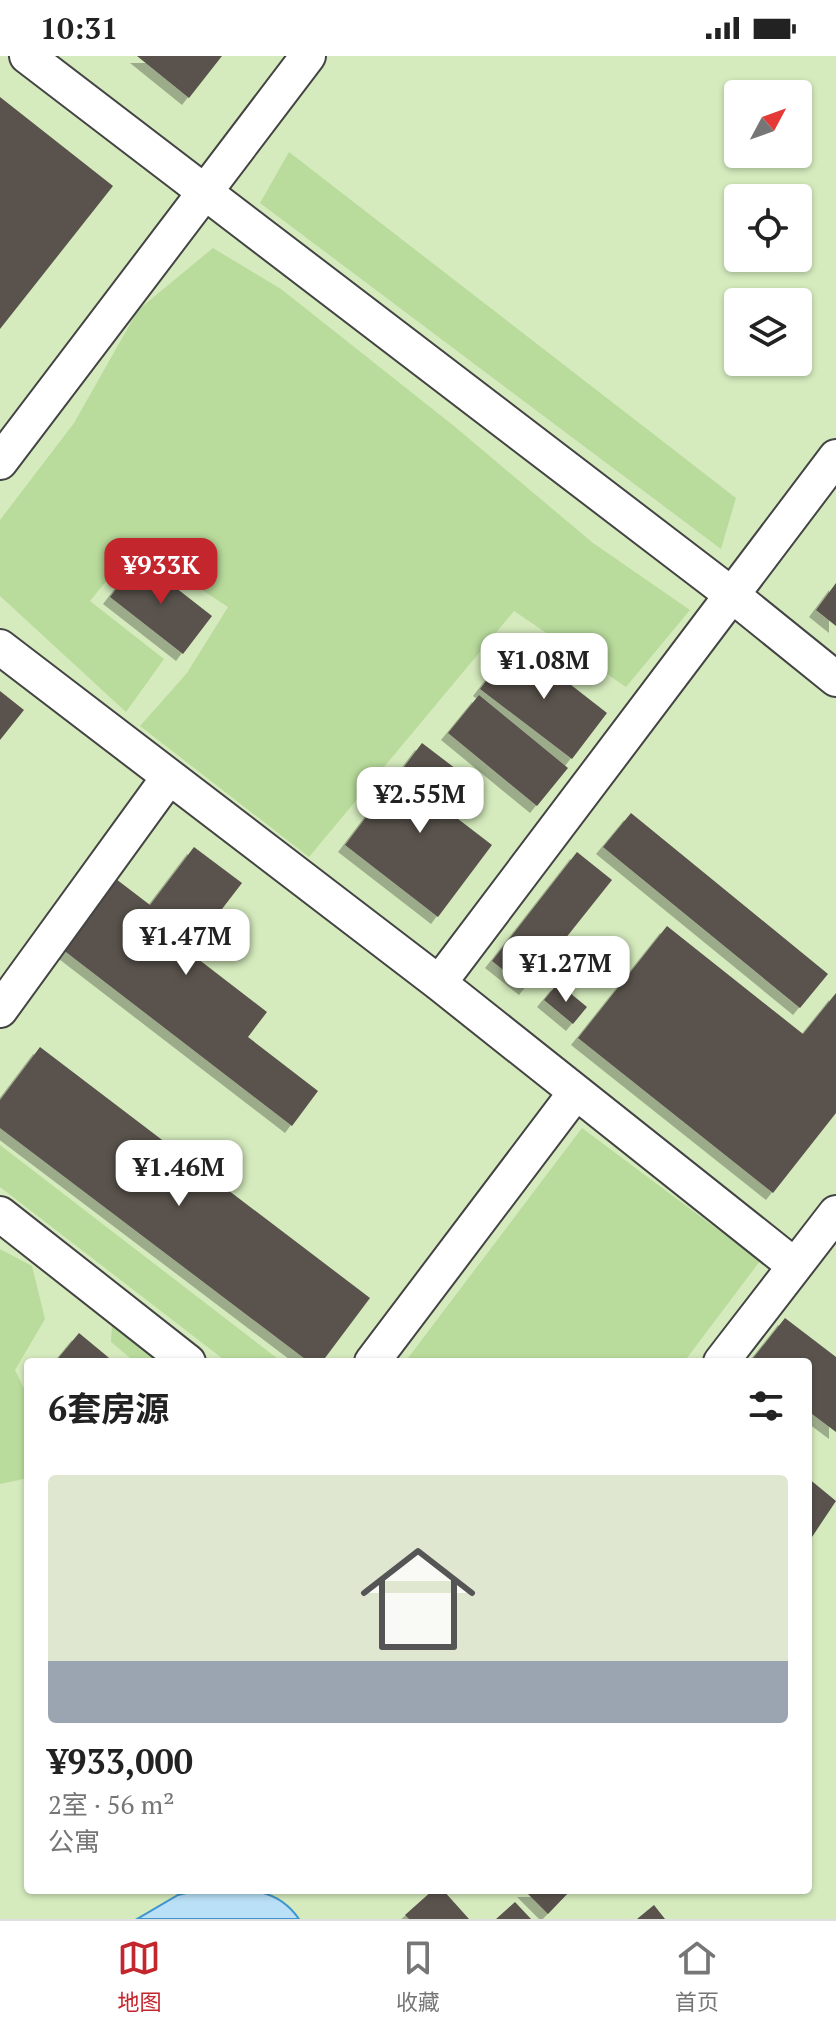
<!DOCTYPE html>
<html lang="zh">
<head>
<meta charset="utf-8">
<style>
  body { margin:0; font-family:"PT Serif","Noto Sans SC",serif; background:#f2f2f2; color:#222; height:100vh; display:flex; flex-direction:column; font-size:30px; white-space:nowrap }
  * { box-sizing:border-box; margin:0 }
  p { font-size:26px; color:#767676 }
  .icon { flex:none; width:44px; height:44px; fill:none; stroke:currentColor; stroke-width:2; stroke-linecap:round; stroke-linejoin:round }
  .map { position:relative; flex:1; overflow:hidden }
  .details { position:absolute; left:24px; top:1302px; width:788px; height:536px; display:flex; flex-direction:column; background:#fff; border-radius:8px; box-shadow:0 2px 6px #0004 }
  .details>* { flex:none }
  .needle { width:52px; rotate:49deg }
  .buttons { position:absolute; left:724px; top:24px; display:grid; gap:16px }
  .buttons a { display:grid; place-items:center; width:88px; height:88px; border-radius:8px; background:#fff; box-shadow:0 2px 6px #0004; font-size:40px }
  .price { position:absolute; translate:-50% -68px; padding:0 18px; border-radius:16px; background:#fff; color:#222; font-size:26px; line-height:52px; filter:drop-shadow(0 2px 4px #0008) }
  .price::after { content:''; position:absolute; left:50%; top:48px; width:24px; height:18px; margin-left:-12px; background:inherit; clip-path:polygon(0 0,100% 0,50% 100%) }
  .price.selected { background:#c4262e; color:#fff }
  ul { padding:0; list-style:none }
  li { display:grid; align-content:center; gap:16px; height:424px; padding:0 24px }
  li+li { border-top:2px solid #e0e0e0 }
  li span { display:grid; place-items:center; height:248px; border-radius:8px; color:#555 }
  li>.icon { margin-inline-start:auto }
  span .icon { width:144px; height:144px; fill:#fffc; stroke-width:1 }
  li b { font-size:34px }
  h2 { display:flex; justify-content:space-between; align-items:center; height:96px; padding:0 24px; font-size:34px }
  .status { display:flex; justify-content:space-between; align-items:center; height:56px; padding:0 40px; background:#fff; direction:ltr }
  .status svg { height:22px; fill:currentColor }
  .dock { display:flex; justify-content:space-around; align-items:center; height:112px; border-top:2px solid #e0e0e0; background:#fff; font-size:22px; color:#767676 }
  .dock a { display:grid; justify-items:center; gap:4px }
  .dock .selected { color:#c4262e }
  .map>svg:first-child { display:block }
  .green { fill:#d5ebbd; fill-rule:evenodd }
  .forest { fill:#b9dc9c }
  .water { fill:#b9e0f7; stroke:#3f96cf; stroke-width:2 }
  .building { fill:#5a524d; filter:url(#shadow) }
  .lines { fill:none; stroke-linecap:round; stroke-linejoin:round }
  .street-casing { stroke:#444; stroke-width:38 }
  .street { stroke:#fff; stroke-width:34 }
</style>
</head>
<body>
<div class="status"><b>10:31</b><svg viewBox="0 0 49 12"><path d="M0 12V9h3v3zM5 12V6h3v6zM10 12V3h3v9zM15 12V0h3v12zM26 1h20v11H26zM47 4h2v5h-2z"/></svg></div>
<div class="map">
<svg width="836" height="1863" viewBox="0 0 836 1863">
  <defs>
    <filter id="shadow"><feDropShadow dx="-7" dy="7" stdDeviation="0" flood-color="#0004"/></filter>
  </defs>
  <rect width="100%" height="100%" fill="#fffdf5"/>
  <path class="green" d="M 0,0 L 836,0 L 836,1863 L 0,1863 ZM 738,38 L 798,38 L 798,98 L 738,98 ZM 738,142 L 798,142 L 798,202 L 738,202 ZM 738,246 L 798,246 L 798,306 L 738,306 ZM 28,1306 L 808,1306 L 808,1834 L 28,1834 Z"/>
  <path class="forest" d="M 289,96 L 736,442 L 721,493 L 260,147 Z
    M 213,192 L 281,233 L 454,370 L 593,487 L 690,554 L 626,631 L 514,555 L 309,801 L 140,670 L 187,617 L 228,551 L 135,490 L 90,545 L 164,603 L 126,656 L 0,540 L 0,464 L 74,367 L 138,254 Z
    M 582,1072 L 760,1205 L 684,1306 L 405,1306 Z
    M 0,1089 L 282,1306 L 227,1306 L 0,1131 Z
    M 0,1193 L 32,1210 L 45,1263 L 15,1314 L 28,1341 L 28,1422 L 0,1428 Z
    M 112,1268 L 160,1306 L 135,1306 L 111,1286 Z"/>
  <path class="water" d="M 199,1834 C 239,1834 274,1827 299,1863 L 137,1863 L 178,1839 Z"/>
  <path class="building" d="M 137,0 L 222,0 L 189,42 Z
    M 0,41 L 113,130 L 0,273 Z
    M 139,503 L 212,560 L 183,598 L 110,541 Z
    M 836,527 L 836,570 L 816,554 Z
    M 516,586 L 607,657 L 572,703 L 480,633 Z
    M 0,635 L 24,654 L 0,684 Z
    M 479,639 L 568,712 L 537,750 L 448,677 Z
    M 422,687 L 460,716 L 436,746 L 492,789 L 438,861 L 345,789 Z
    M 631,757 L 828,918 L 800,952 L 603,791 Z
    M 194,791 L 242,827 L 189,896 L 267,956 L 248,981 L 318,1035 L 292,1070 L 62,893 L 116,823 L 150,849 Z
    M 577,796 L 612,824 L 526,932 L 492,905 Z
    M 667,870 L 803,978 L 836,937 L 836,1057 L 773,1137 L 578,982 Z
    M 558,927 L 587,951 L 573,968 L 544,944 Z
    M 40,991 L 370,1242 L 322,1306 L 309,1306 L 0,1072 L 0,1044 Z
    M 785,1262 L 836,1301 L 836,1376 L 808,1355 L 808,1306 L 750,1306 Z
    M 79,1277 L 114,1306 L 55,1306 Z
    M 808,1422 L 836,1445 L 808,1487 Z
    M 433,1834 L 443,1834 L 469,1863 L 409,1863 L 405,1859 Z
    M 524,1834 L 571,1834 L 548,1858 Z
    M 515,1846 L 531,1863 L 496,1863 Z
    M 654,1849 L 665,1863 L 637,1863 Z"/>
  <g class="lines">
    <defs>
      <path id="street" d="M 27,0 L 732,539 L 836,623
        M 0,406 L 308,0
        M 0,591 L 439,927 L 795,1210
        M 439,927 L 836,401
        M 0,954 L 169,721
        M 0,1158 L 188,1306
        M 372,1306 L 576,1036
        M 721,1306 L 836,1157"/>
    </defs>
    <use href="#street" class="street-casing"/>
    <use href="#street" class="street"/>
  </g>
</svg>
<div class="buttons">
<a><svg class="needle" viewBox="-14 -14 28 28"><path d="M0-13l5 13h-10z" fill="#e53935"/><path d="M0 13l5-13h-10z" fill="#767676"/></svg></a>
<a><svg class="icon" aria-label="locate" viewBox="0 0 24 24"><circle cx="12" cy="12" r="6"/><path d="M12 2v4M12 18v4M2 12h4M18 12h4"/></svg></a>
<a><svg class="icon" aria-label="layers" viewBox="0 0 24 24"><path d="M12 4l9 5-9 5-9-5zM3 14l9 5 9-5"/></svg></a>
</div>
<b class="price selected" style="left:161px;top:550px">¥933K</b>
<b class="price" style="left:544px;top:645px">¥1.08M</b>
<b class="price" style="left:420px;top:779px">¥2.55M</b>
<b class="price" style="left:186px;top:921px">¥1.47M</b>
<b class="price" style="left:566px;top:948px">¥1.27M</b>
<b class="price" style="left:179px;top:1152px">¥1.46M</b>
<section class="details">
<h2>6套房源<svg class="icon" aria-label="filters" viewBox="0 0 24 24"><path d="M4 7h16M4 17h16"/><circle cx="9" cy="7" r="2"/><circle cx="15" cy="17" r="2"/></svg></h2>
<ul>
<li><span style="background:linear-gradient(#dfe7d0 75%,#9aa5b1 0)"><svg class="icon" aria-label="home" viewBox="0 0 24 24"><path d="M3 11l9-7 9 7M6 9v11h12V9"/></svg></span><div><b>¥933,000</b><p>2室 · 56 m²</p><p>公寓</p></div></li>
</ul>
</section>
</div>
<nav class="dock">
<a class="selected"><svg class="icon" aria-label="map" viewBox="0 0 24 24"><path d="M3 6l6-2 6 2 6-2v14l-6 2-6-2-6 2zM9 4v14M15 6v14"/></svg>地图</a>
<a><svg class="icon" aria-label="saved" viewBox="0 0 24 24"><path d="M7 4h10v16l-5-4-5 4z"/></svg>收藏</a>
<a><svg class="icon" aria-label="home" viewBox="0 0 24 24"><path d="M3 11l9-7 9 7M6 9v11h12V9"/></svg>首页</a>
</nav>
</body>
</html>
